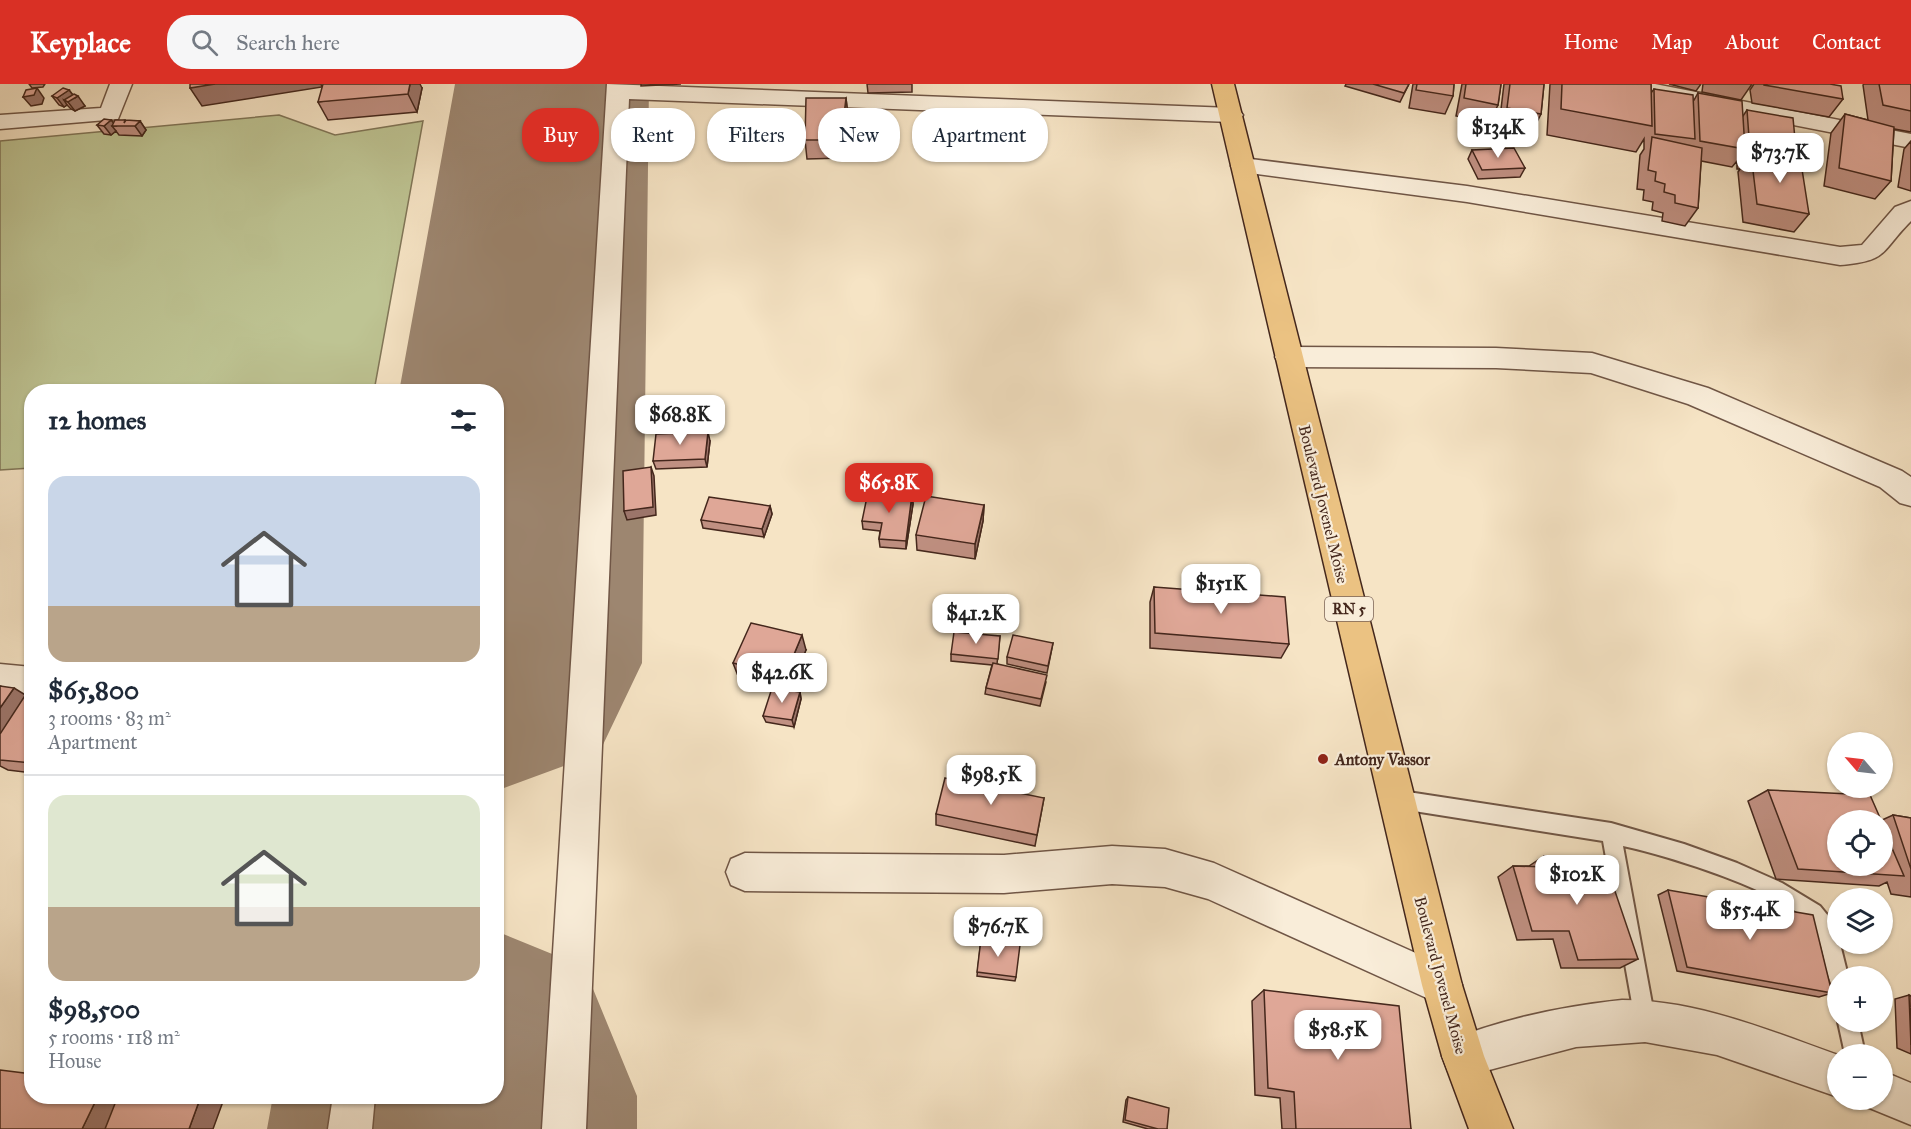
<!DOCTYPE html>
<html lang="en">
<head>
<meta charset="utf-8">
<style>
  body { margin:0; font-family:"IM FELL Great Primer",serif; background:#f6f6f7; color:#1f2937; height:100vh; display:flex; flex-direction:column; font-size:22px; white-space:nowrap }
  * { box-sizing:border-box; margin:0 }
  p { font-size:20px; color:#747a83 }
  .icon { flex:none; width:33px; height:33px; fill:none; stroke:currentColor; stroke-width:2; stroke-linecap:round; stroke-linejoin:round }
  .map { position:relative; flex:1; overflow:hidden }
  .drawer { position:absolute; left:24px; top:300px; width:480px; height:720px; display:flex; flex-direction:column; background:#fff; border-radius:24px; box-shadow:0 2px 4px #0004 }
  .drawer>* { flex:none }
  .guide { position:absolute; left:522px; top:24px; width:570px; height:54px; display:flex; gap:12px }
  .needle { width:39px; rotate:298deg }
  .tools { position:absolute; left:1827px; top:648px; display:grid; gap:12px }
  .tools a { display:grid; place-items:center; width:66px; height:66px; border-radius:50%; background:#fff; box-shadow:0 2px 4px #0004; font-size:30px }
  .price { position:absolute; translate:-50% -51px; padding:0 14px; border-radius:12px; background:#fff; color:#222; font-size:20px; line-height:39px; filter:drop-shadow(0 2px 3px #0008) }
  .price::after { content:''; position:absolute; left:50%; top:36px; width:18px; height:14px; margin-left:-9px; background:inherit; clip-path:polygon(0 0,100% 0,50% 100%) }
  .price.current { background:#d93025; color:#fff }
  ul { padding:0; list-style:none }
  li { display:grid; align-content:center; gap:12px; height:318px; padding:0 24px }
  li+li { border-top:2px solid #e0e1e3 }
  li span { display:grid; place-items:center; height:186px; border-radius:18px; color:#555 }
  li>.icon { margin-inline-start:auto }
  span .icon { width:108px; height:108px; fill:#fffc; stroke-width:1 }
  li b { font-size:26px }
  h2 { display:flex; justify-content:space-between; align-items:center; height:72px; padding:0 24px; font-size:26px }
  .chip { padding:0 21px; border-radius:24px; background:#fff; box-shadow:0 2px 4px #0004; font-size:21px; line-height:54px }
  .chip.current { background:#d93025; color:#fff }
  header { display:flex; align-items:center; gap:36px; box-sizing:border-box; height:84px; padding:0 30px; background:#d93025; color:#fff }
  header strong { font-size:28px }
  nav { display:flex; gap:33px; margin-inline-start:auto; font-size:21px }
  .search { width:420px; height:54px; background:#f6f6f7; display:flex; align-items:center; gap:15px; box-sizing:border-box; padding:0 21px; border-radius:24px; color:#747a83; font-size:22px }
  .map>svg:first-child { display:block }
  .green { fill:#bec493; stroke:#817658; stroke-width:1.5 }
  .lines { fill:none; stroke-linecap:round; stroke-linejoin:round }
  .runway { fill:#9d8670; fill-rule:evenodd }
  .lane-casing { stroke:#705646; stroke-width:4 }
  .street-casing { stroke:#705646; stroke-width:3 }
  .primary-casing { stroke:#44271c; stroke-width:3 }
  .lane { fill:#f9edd9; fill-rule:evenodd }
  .street { fill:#f9edd9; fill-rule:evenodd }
  .primary { fill:#ebc282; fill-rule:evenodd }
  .wall { fill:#c09082; stroke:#44271c; stroke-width:1.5 }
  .shaded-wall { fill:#9c756a; stroke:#44271c; stroke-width:1.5 }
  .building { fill:#dfa797; stroke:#44271c; stroke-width:1.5 }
  .poi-dot { fill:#8f2418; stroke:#f9edd9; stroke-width:2 }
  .labels { text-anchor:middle; stroke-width:4.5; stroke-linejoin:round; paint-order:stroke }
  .shield { fill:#f9edd9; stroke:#7a6255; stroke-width:1.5 }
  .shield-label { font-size:15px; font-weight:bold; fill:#44271c }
  .street-label { font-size:16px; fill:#44271c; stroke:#f9edd9 }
  .poi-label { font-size:16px; font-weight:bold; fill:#44271c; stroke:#f9edd9; text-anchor:start }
</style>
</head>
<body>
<header>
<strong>Keyplace</strong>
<div class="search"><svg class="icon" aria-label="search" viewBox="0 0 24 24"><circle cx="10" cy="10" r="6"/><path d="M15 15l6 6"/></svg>Search here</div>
<nav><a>Home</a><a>Map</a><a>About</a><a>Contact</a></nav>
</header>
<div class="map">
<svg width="1911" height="1045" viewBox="0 0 1911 1045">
  <rect width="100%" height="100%" fill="#f6e4c5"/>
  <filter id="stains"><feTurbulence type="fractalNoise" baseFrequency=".00333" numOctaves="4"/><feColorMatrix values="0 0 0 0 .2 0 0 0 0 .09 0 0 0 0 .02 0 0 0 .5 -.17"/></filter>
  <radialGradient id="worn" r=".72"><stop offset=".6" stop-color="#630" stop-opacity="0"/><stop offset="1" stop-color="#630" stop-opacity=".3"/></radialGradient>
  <path class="green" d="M 279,31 L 335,51 L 423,37 L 374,307 L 32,308 L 31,384 L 0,386 L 0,57 Z"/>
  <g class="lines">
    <path class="runway" d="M 455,0 L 649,0 L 642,579 L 599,669 L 496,707 L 496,308 L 399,308 Z
      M 496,847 L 584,883 L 637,1012 L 637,1045 L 267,1045 L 273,1012 L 496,1012 Z"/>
    <defs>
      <path id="lane" d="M 1395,706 L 1611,739 L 1684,760 L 1737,779 L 1782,799 L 1820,822 L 1829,833 L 1838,852 L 1848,892 L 1838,892 L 1838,902 L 1831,899 C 1823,881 1824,859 1812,842 C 1787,808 1666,771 1623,762 L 1655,936 L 1652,943 L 1645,946 L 1638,943 L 1635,936 L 1603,757 L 1395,724 L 1388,721 L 1386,715 L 1388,709 Z
        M 1838,938 L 1858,938 L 1865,970 L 1845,970 Z"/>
      <path id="street" d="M 110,0 L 132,0 L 118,35 L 0,45 L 0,31 L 101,24 Z
        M 607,0 L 1231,24 L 1239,26 L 1243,31 L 1239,36 L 1231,38 L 629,15 L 586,1045 L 542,1045 Z
        M 1609,0 L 1655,0 L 1911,50 L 1911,64 L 1620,7 L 1612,5 Z
        M 1243,74 L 1467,102 L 1840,163 L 1862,161 L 1895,123 L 1911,117 L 1911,137 C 1880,168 1889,177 1840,181 L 1467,118 L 1234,87 L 1231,82 L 1234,77 Z
        M 1289,263 L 1496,264 L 1592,269 L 1708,304 L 1902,387 L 1911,393 L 1911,422 L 1900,419 L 1880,403 L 1688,320 L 1591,289 L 1496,284 L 1289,283 L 1279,280 L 1275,273 L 1279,266 Z
        M 0,580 L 32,583 L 32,613 L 0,610 Z
        M 1112,762 L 1165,765 L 1214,779 L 1456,887 L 1462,901 L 1456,915 L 1442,921 L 1208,815 L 1165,803 L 1112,800 L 1004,809 L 745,807 L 731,801 L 726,788 L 731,775 L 745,769 L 1004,771 Z
        M 1622,916 C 1698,916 1767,946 1838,971 L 1838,1013 L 1717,971 L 1645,958 L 1576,963 L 1463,993 L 1448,987 L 1442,972 L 1448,957 C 1502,935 1564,922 1622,916 Z
        M 1882,987 L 1911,999 L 1911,1041 L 1867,1023 L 1864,1016 L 1882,1016 Z
        M 333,1012 L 375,1012 L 372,1045 L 328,1045 Z"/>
      <path id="primary" d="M 1212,0 L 1234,0 L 1462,901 L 1484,972 L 1513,1045 L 1469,1045 L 1442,972 L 1422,901 Z"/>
    </defs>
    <use href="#lane" class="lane-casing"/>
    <use href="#street" class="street-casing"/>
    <use href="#primary" class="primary-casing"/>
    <use href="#lane" class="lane"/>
    <use href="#street" class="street"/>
    <use href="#primary" class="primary"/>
  </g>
  <path class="wall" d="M 29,0 L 45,0 L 43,3 L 32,4 Z
    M 641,0 L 681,0 L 641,2 Z
    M 867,0 L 912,0 L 912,8 L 868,9 Z
    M 1346,0 L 1409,0 L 1400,18 L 1345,2 Z
    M 1413,0 L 1454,0 L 1453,12 L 1445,30 L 1409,24 Z
    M 1462,0 L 1501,0 L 1498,21 L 1489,39 L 1456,32 Z
    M 1504,0 L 1544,0 L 1541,30 L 1532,48 L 1499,42 Z
    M 1550,0 L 1651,0 L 1651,9 L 1654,5 L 1694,16 L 1698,9 L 1743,32 L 1747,26 L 1797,76 L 1796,78 L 1809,130 L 1794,148 L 1743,138 L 1738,88 L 1740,85 L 1737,85 L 1737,77 L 1732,83 L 1701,77 L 1698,124 L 1685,142 L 1662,137 L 1663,129 L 1652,126 L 1653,118 L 1643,116 L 1644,106 L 1637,105 L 1640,71 L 1644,65 L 1644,55 L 1636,68 L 1547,51 Z
    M 1669,0 L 1701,0 L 1696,7 Z
    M 1703,0 L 1752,0 L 1741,16 L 1702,8 Z
    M 1754,0 L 1830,0 L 1843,15 L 1829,33 L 1752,19 L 1750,6 Z
    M 1864,0 L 1911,0 L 1911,48 L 1894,45 L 1891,97 L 1875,115 L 1824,102 L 1831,49 L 1845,30 L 1868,36 L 1863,1 Z
    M 422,4 L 417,28 L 328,36 L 318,18 Z
    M 69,6 L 73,11 L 85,22 L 75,27 L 71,25 L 67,21 L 64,23 L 59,21 L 52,12 Z
    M 846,14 L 848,32 L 843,74 L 807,75 L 805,56 Z
    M 111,36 L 114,39 L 125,36 L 126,37 L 140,37 L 146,46 L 142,52 L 119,51 L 116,47 L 111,51 L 104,50 L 97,41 Z
    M 1911,57 L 1911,107 L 1898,103 L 1904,65 Z
    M 1472,66 L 1525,84 L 1520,93 L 1478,95 L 1468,75 Z
    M 710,357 L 707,383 L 656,385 L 653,377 Z
    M 912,411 L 913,420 L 906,465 L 880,463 L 879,455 L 880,447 L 863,445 L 862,437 Z
    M 984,421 L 983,437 L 975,475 L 917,466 L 916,451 Z
    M 770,422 L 772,430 L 764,453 L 703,444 L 701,436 Z
    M 1154,503 L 1289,560 L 1281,574 L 1150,564 L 1150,518 Z
    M 1000,552 L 997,580 L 1046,598 L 1040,622 L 985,610 L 986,604 L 992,581 L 951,577 L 951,570 Z
    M 1053,559 L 1047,589 L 1007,580 L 1007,573 Z
    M 806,566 L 789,606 L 738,592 L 733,579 Z
    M 0,602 L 25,611 L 32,607 L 32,689 L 8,686 L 0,682 Z
    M 800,608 L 801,615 L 794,643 L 766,638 L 763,632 Z
    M 1768,706 L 1882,782 L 1882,736 L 1893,731 L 1911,734 L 1911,813 L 1891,810 L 1887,798 L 1879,802 L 1776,795 L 1748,717 Z
    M 1044,714 L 1035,762 L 936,741 L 936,730 Z
    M 1544,772 L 1638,875 L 1620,884 L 1561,884 L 1553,855 L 1517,856 L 1498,793 L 1513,782 L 1529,782 Z
    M 1668,806 L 1832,909 L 1819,913 L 1677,887 L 1658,811 Z
    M 981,855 L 1016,893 L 1015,897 L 977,892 Z
    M 1264,906 L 1411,1045 L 1282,1045 L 1280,1014 L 1255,1011 L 1252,917 Z
    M 1909,911 L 1911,912 L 1911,970 L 1897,964 L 1895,915 Z
    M 1128,1013 L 1167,1045 L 1148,1045 L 1123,1038 L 1126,1016 Z"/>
  <path class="shaded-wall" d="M 192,0 L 321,0 L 322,3 L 202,22 L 190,4 Z
    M 410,0 L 420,0 L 422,4 L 417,28 L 408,10 Z
    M 37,4 L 44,14 L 42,20 L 31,22 L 23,13 Z
    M 69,6 L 75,14 L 78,12 L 85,22 L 75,27 L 68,18 L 64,16 L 67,21 L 64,23 L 57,14 Z
    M 846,14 L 848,32 L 843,74 L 841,56 Z
    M 111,36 L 116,42 L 112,42 L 116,47 L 111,51 L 104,42 Z
    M 140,37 L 146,46 L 142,52 L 135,42 Z
    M 708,348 L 710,357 L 707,383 L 705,375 Z
    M 651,383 L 654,392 L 656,431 L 627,436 L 624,427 Z
    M 912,411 L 913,420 L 906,465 L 906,457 Z
    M 984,421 L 983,437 L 975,475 L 975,460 Z
    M 770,422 L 772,430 L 764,453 L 762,445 Z
    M 802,551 L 806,566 L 789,606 L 785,592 Z
    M 14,604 L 32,615 L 0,667 L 0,624 Z
    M 800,608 L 801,615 L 794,643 L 792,636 Z
    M 98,1012 L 125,1012 L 109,1045 L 82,1045 Z
    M 201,1012 L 225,1012 L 213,1045 L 189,1045 Z"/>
  <path class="building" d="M 190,0 L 215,0 L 190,4 Z
    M 323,0 L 410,0 L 408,10 L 318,18 Z
    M 1373,0 L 1409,0 L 1404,9 Z
    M 1417,0 L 1454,0 L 1453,12 L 1416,6 Z
    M 1466,0 L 1501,0 L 1498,21 L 1464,14 Z
    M 1510,0 L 1544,0 L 1541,30 L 1507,24 Z
    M 1562,0 L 1651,0 L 1652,42 L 1561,25 Z
    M 1764,0 L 1830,0 L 1841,2 L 1843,15 L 1764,1 Z
    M 1879,0 L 1911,0 L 1911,27 L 1883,21 Z
    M 37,4 L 34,11 L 23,13 L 26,6 Z
    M 63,4 L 69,6 L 57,14 L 52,12 Z
    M 1654,5 L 1693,11 L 1695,55 L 1655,50 Z
    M 1698,9 L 1742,17 L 1745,65 L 1700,57 Z
    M 74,10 L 78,12 L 68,18 L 64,16 Z
    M 806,14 L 846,14 L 841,56 L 805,56 Z
    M 1747,26 L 1793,34 L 1797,76 L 1750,67 Z
    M 1845,30 L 1894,43 L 1891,97 L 1839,84 Z
    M 104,35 L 111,36 L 104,42 L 97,41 Z
    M 115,36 L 125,36 L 124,39 L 126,36 L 140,37 L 135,42 L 112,42 Z
    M 1652,53 L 1702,64 L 1698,124 L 1675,119 L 1675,111 L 1664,108 L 1665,100 L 1655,97 L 1656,88 L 1648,86 Z
    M 1514,64 L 1525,84 L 1482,86 L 1472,66 Z
    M 1751,70 L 1801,79 L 1809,130 L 1757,120 Z
    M 708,348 L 705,375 L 653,377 L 656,350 Z
    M 651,383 L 653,423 L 624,427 L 623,387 Z
    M 868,408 L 912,411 L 906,457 L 879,455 L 882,439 L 862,437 Z
    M 926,412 L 984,421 L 975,460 L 916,451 Z
    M 709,413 L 770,422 L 762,445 L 701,436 Z
    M 1154,503 L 1285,513 L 1289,560 L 1155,549 Z
    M 751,539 L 802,551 L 785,592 L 733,579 Z
    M 954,548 L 1000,552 L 998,575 L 951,570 Z
    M 1013,551 L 1053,559 L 1048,582 L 1007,573 Z
    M 993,579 L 1047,591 L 1041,615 L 986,604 Z
    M 0,602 L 14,604 L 0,624 Z
    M 772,604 L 800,608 L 792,636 L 763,632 Z
    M 28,607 L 32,607 L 32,679 L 0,676 L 0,650 Z
    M 945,694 L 1044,714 L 1037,751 L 936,730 Z
    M 1768,706 L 1870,711 L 1881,736 L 1838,736 L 1838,782 L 1882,782 L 1882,741 L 1904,792 L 1798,785 Z
    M 1893,731 L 1911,734 L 1911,785 Z
    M 1544,772 L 1603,772 L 1638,875 L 1578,876 L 1569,847 L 1532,847 L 1513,782 L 1547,783 Z
    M 1668,806 L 1813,831 L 1832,909 L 1687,883 Z
    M 981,855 L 1020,861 L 1016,893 L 977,888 Z
    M 1264,906 L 1399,922 L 1411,1045 L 1296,1045 L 1294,1008 L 1268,1004 Z
    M 1909,911 L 1911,912 L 1911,961 Z
    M 0,986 L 32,990 L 32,1012 L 98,1012 L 82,1045 L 0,1045 Z
    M 118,1012 L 201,1012 L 189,1045 L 105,1045 Z
    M 1128,1013 L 1169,1024 L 1167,1045 L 1158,1045 L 1125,1036 Z"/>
  <circle class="poi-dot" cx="1323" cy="675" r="6"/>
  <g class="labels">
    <rect class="shield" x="1325" y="513" width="48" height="24" rx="4.5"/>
    <g class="shield-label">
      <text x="1349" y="530">RN 5</text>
    </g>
    <g class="street-label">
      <text transform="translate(1324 420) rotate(76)" y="6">Boulevard Jovenel Moïse</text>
      <text transform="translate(1441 891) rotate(75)" y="6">Boulevard Jovenel Moïse</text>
    </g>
    <g class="poi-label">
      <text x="1335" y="681">Antony Vassor</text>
    </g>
  </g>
  <rect width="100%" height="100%" filter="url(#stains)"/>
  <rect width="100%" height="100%" fill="url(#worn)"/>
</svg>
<div class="tools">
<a><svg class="needle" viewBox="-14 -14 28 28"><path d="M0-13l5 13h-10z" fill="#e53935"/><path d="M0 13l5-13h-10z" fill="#747a83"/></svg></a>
<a><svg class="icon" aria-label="locate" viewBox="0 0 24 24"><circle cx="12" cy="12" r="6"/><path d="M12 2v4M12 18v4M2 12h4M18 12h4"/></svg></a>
<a><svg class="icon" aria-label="layers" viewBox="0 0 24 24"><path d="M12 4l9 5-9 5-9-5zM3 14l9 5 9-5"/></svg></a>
<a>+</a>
<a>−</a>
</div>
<b class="price" style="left:1498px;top:75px">$134K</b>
<b class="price" style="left:1780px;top:100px">$73.7K</b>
<b class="price" style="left:680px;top:362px">$68.8K</b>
<b class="price current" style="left:889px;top:430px">$65.8K</b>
<b class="price" style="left:1221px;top:531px">$151K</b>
<b class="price" style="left:976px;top:561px">$41.2K</b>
<b class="price" style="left:782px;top:620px">$42.6K</b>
<b class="price" style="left:991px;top:722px">$98.5K</b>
<b class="price" style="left:1577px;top:822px">$102K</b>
<b class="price" style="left:1750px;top:857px">$55.4K</b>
<b class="price" style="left:998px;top:874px">$76.7K</b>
<b class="price" style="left:1338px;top:977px">$58.5K</b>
<div class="guide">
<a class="chip current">Buy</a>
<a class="chip">Rent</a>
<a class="chip">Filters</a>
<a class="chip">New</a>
<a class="chip">Apartment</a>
</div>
<section class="drawer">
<h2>12 homes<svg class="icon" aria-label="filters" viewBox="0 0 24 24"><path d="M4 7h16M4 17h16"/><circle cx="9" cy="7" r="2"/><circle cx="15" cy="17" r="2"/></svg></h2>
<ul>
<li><span style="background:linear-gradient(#c9d6e8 70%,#b9a48a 0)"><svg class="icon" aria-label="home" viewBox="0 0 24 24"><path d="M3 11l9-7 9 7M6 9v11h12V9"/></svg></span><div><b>$65,800</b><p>3 rooms · 83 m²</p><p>Apartment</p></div></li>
<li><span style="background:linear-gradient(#dfe7d0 60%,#b9a48a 0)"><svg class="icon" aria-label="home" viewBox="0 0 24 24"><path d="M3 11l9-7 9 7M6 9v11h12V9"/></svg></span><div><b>$98,500</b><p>5 rooms · 118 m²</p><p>House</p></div></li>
</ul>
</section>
</div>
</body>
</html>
